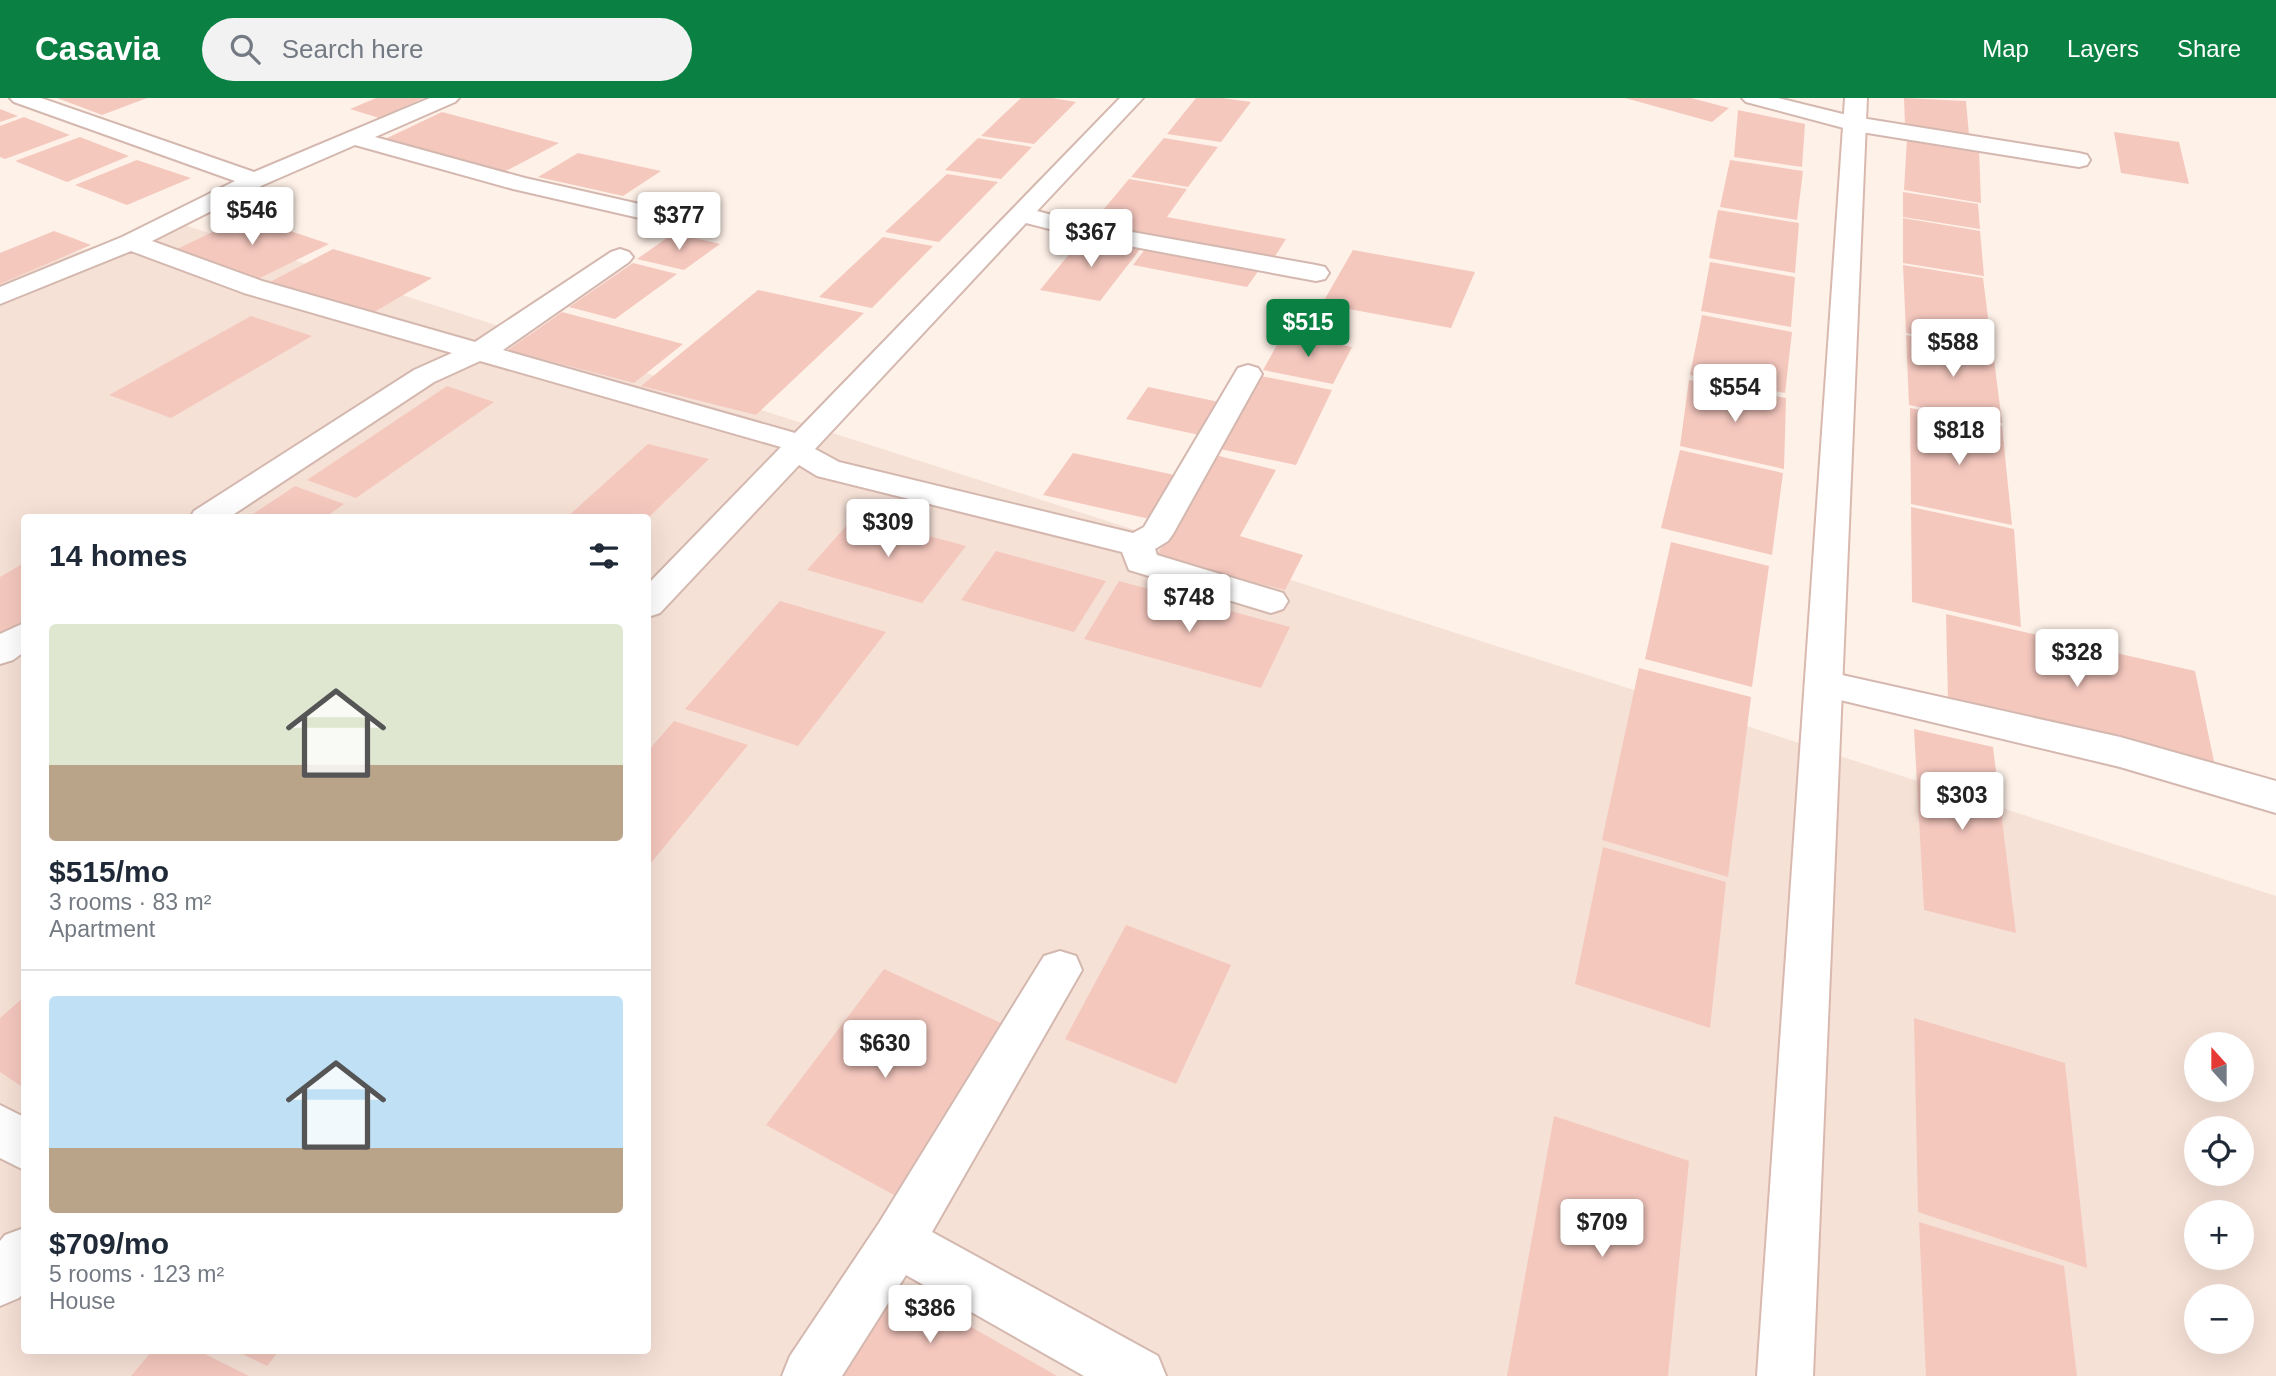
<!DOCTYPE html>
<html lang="en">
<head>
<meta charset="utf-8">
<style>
  body { margin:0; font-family:Helvetica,sans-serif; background:#f2f2f3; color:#1f2937; height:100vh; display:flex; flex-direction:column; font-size:26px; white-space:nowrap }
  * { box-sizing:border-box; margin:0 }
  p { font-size:23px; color:#747a83 }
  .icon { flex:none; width:38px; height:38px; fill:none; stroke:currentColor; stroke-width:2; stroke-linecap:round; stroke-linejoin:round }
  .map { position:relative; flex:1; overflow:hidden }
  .side { position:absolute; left:21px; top:416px; width:630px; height:840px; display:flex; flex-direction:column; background:#fff; border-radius:7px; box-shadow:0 7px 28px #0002 }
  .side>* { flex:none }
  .needle { width:46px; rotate:339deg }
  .buttons { position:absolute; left:2184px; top:934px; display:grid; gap:14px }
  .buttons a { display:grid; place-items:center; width:70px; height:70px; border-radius:50%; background:#fff; box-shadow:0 7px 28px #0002; font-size:35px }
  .price { position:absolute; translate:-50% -60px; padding:0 16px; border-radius:7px; background:#fff; color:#222; font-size:23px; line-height:46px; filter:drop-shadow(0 2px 4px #0008) }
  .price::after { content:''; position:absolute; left:50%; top:42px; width:21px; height:16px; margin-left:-10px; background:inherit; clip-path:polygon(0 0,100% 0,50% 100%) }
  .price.current { background:#0b8043; color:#fff }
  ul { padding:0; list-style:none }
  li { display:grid; align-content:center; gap:14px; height:371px; padding:0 28px }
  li+li { border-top:2px solid #e0e1e3 }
  li span { display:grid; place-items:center; height:217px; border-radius:7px; color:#555 }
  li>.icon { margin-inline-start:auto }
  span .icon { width:126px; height:126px; fill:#fffc; stroke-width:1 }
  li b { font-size:30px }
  h2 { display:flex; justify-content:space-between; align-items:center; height:84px; padding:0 28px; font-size:30px }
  header { display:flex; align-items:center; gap:42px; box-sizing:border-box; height:98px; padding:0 35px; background:#0b8043; color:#fff }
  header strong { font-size:33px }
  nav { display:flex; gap:38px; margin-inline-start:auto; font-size:24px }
  .search { width:490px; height:63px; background:#f2f2f3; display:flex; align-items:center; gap:18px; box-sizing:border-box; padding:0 24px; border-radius:38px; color:#747a83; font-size:26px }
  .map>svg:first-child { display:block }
  .residential { fill:#f6e1d6; fill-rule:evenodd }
  .building { fill:#f5c8be }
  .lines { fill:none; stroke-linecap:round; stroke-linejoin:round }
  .street-casing { stroke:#d4b8af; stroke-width:4 }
  .secondary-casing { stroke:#d9b9af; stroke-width:4 }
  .street { fill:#fff; fill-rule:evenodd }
  .secondary { fill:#fff; fill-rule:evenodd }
</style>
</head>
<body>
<header>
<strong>Casavia</strong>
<div class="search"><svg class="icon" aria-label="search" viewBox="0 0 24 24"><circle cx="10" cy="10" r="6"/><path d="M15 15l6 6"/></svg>Search here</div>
<nav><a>Map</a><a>Layers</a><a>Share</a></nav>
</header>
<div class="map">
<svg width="2276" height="1278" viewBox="0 0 2276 1278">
  <rect width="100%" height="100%" fill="#fef1e8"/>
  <path class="residential" d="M 172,123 L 2276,798 L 2276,1278 L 0,1278 L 0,179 ZM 24,420 L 648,420 L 648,1253 L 24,1253 ZM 2196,947 L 2242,947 L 2242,992 L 2196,992 ZM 2196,1031 L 2242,1031 L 2242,1076 L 2196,1076 ZM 2196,1115 L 2242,1115 L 2242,1160 L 2196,1160 ZM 2196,1199 L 2242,1199 L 2242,1244 L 2196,1244 Z"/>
  <path class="building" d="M 57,0 L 147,0 L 102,17 Z
    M 376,0 L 424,0 L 379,20 L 350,11 Z
    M 1021,0 L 1052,0 L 1076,4 L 1034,46 L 981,38 Z
    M 1196,0 L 1222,0 L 1251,4 L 1221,44 L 1167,36 Z
    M 1625,0 L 1691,0 L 1729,10 L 1712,24 Z
    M 1904,0 L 1966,3 L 1969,37 L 1905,28 Z
    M 0,11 L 18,18 L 0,24 Z
    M 1738,12 L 1805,26 L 1802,69 L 1734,59 Z
    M 442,14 L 559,45 L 504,74 L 385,41 Z
    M 24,19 L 70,37 L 5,61 L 0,59 L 0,28 Z
    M 2114,34 L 2179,44 L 2189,86 L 2121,75 Z
    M 80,39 L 129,58 L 67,84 L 15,63 Z
    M 978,40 L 1032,49 L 1001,81 L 945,72 Z
    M 1164,40 L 1218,49 L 1188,89 L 1131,79 Z
    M 1907,40 L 1979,51 L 1981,105 L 1904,92 Z
    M 578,55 L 661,73 L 623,98 L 538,79 Z
    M 137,62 L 191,80 L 127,107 L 75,87 Z
    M 1730,62 L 1803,73 L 1797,122 L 1720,109 Z
    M 947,76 L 998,84 L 939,144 L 885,134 Z
    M 1129,81 L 1187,91 L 1167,119 L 1286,141 L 1272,163 L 1089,129 Z
    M 1903,94 L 1978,106 L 1980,131 L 1903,119 Z
    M 1718,112 L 1799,125 L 1795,175 L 1709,160 Z
    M 246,118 L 329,146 L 258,181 L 175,152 Z
    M 1903,120 L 1980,133 L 1984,178 L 1903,165 Z
    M 54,133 L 91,147 L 0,186 L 0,155 Z
    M 674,135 L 720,146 L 684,172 L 637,161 Z
    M 883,139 L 933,148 L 872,210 L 819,199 Z
    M 1083,139 L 1141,150 L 1100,203 L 1040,192 Z
    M 333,151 L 432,180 L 371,216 L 270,184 Z
    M 1145,151 L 1259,172 L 1247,189 L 1133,167 Z
    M 1353,152 L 1475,174 L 1451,230 L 1322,206 Z
    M 1710,164 L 1795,179 L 1791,229 L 1701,213 Z
    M 633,165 L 677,176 L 615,221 L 569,209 Z
    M 1903,167 L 1983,180 L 1992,251 L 1906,235 Z
    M 758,192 L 864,215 L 756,317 L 641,288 Z
    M 562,214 L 683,246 L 634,285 L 508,252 Z
    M 1702,217 L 1792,234 L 1785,295 L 1690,277 Z
    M 251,218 L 312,238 L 171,320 L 109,297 Z
    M 1283,236 L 1352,249 L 1333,286 L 1263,272 Z
    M 1906,237 L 1993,253 L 2002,325 L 1909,307 Z
    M 1261,278 L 1332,292 L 1296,367 L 1220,351 Z
    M 1689,282 L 1786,300 L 1784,371 L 1680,348 Z
    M 447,288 L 494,304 L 356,400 L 307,382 Z
    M 1148,289 L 1219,304 L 1199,337 L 1126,321 Z
    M 1910,310 L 2002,328 L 2012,427 L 1911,406 Z
    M 648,346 L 709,361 L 648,420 L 566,420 Z
    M 1680,352 L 1783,375 L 1772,457 L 1661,430 Z
    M 1073,355 L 1179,378 L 1154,422 L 1043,397 Z
    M 1215,357 L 1276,372 L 1240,438 L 1303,457 L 1285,492 L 1156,459 Z
    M 295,388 L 344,406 L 324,420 L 247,420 Z
    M 1911,409 L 2014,431 L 2021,529 L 1912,504 Z
    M 855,418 L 966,448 L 922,505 L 807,472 Z
    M 1671,444 L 1769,468 L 1752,589 L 1645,561 Z
    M 996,453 L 1106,483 L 1074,534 L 961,502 Z
    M 24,465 L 24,523 L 0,538 L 0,479 Z
    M 1119,483 L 1290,529 L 1261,590 L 1084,541 Z
    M 780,503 L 886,534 L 798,648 L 685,611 Z
    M 1946,516 L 2195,573 L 2215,668 L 1948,602 Z
    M 1639,570 L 1751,599 L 1728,779 L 1602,742 Z
    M 674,623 L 748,647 L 650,766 L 648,765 L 648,653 Z
    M 1914,631 L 1993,649 L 2016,835 L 1924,812 Z
    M 1603,749 L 1726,784 L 1710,930 L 1575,886 Z
    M 1126,827 L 1231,867 L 1176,986 L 1065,941 Z
    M 884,871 L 1001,925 L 894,1097 L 766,1027 Z
    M 24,899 L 24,990 L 0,974 L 0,920 Z
    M 1914,920 L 2065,965 L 2087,1170 L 1918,1114 Z
    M 1554,1018 L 1689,1063 L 1668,1278 L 1507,1278 Z
    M 1919,1124 L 2064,1168 L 2077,1278 L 1926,1278 Z
    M 896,1186 L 1057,1278 L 837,1278 Z
    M 152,1253 L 199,1253 L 249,1278 L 131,1278 Z
    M 236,1253 L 279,1253 L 267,1268 Z"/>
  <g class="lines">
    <defs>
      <path id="street" d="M 10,0 L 41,0 L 254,74 L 430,0 L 459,0 L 455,4 L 375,39 L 525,80 L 679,115 L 682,120 L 679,125 L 670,127 L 513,91 L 355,47 L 263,87 L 152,143 L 262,183 L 475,244 L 611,154 L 620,151 L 629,154 L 633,159 L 629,164 L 503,252 L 795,335 L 1120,0 L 1143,0 L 1037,113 L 1082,125 L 1316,167 L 1325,169 L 1329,175 L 1325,181 L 1316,183 L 1081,139 L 1026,125 L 815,351 L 839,364 L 1133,435 L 1144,429 L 1238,270 L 1248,267 L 1258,270 L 1262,276 L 1173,436 L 1168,443 L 1155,451 L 1157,457 L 1283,495 L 1288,503 L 1283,511 L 1271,515 L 1129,472 L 1122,454 L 817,378 L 799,367 L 660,515 L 648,519 L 648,486 L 781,349 L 480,263 L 434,284 L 228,420 L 190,420 L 194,413 L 414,272 L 452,255 L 244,195 L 131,153 L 0,206 L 0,189 L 122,139 L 235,83 L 14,4 Z
        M 1742,0 L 1778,0 L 1855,19 L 2079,55 L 2087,57 L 2090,62 L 2087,67 L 2079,69 L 1855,33 L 1746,4 Z
        M 24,525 L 24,554 L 13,562 L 0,566 L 0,536 Z
        M 1824,573 L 2120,639 L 2276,683 L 2276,715 L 2120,669 L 1811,595 L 1805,586 L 1811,577 Z
        M 1060,853 L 1076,858 L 1082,872 L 932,1134 L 1158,1258 L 1166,1278 L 1084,1278 L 906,1177 L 842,1278 L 782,1278 L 790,1258 L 879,1125 L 1044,858 Z
        M 0,1007 L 24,1019 L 24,1072 L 0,1060 Z
        M 24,1130 L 24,1194 L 19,1200 L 0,1208 L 0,1143 L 5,1137 Z"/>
      <path id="secondary" d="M 1845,0 L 1867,0 L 1813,1278 L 1757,1278 Z"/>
    </defs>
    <use href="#street" class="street-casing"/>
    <use href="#secondary" class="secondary-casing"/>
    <use href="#street" class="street"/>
    <use href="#secondary" class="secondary"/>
  </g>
</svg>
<div class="buttons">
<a><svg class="needle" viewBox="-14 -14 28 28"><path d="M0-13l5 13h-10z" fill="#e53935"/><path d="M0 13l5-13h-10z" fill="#747a83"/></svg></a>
<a><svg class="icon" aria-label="locate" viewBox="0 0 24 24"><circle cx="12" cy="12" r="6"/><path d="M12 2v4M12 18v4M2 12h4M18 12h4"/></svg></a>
<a>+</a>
<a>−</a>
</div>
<b class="price" style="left:252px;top:149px">$546</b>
<b class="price" style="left:679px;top:154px">$377</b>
<b class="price" style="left:1091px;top:171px">$367</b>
<b class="price current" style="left:1308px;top:261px">$515</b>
<b class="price" style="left:1953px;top:281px">$588</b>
<b class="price" style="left:1735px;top:326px">$554</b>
<b class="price" style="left:1959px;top:369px">$818</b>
<b class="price" style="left:888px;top:461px">$309</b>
<b class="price" style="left:1189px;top:536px">$748</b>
<b class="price" style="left:2077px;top:591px">$328</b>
<b class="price" style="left:1962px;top:734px">$303</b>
<b class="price" style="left:885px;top:982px">$630</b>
<b class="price" style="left:1602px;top:1161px">$709</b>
<b class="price" style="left:930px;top:1247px">$386</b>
<section class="side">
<h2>14 homes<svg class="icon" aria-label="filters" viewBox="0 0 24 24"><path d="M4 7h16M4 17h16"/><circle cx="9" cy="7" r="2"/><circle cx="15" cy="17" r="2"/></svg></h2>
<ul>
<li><span style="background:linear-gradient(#dfe7d0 65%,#b9a48a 0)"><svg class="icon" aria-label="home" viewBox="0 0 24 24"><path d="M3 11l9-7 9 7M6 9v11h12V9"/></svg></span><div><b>$515/mo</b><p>3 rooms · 83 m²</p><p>Apartment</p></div></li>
<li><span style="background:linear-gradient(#bfe0f5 70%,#b9a48a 0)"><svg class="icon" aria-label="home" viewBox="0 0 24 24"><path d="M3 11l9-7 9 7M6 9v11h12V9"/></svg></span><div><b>$709/mo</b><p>5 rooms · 123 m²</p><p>House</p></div></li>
</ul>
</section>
</div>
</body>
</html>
